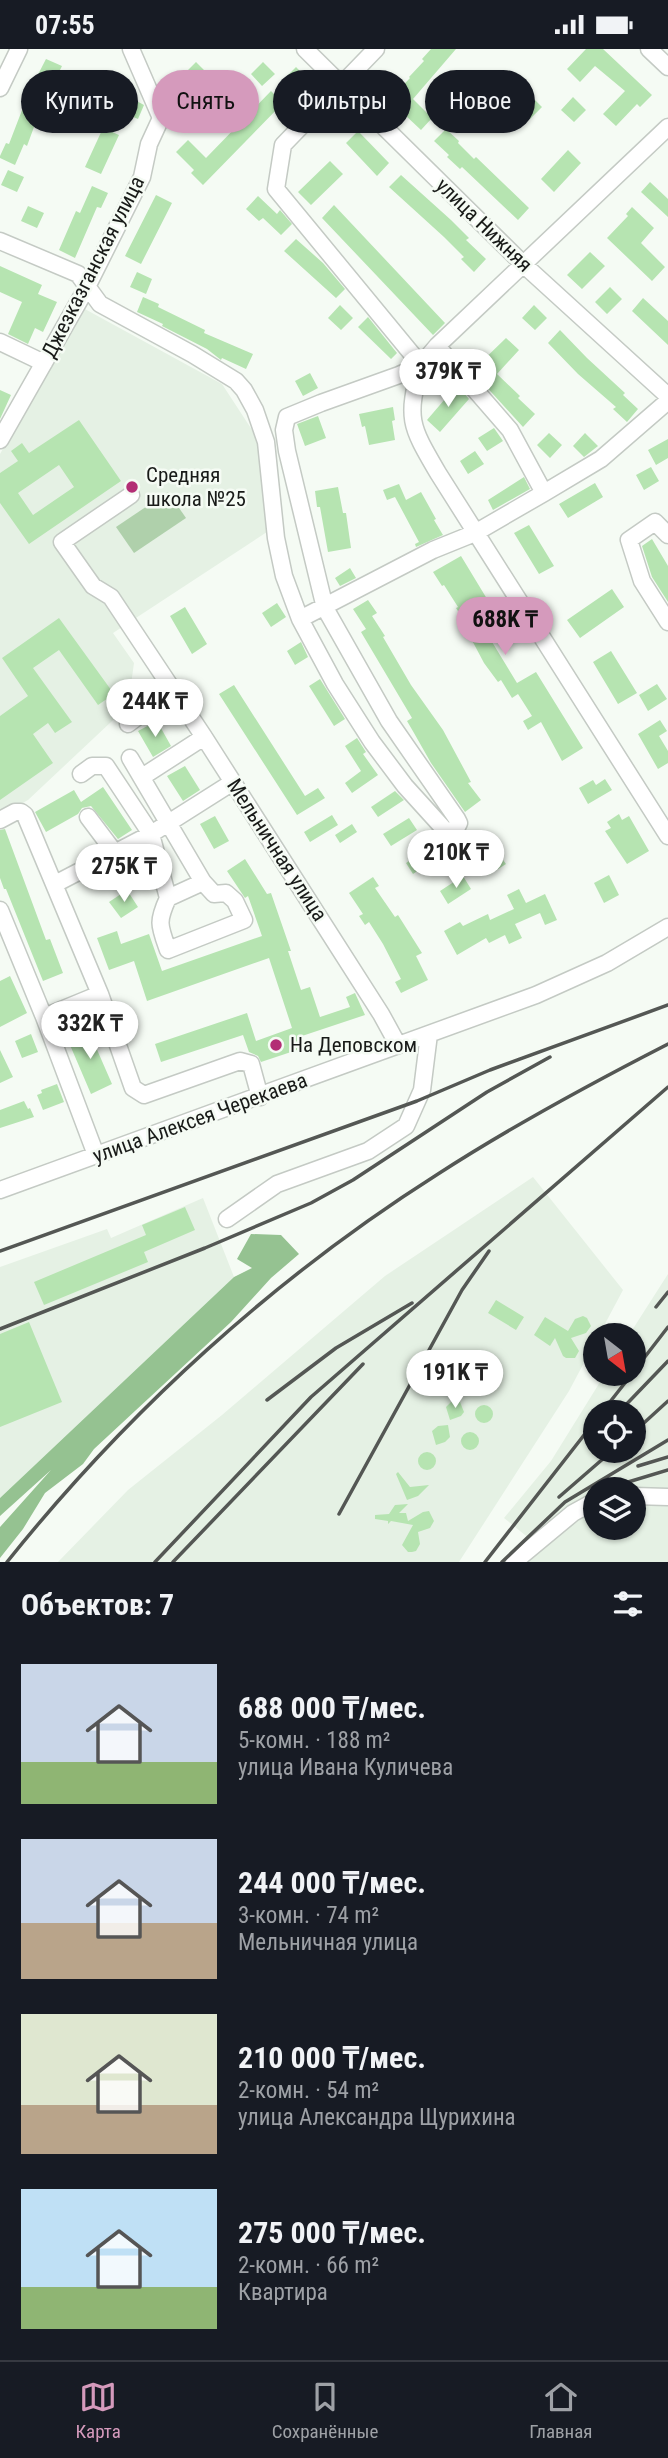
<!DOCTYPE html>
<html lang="ru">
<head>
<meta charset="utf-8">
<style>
  body { margin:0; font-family:"Roboto Condensed",sans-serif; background:#20242c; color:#f1f3f6; height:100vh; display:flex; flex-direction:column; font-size:26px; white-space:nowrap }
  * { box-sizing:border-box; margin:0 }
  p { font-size:23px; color:#9ea1a6 }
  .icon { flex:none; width:38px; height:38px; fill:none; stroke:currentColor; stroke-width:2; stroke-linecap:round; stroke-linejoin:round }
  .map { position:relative; height:1513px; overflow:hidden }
  .panel { display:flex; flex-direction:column; background:#171b24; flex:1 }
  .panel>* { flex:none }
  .banner { position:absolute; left:21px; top:21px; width:626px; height:63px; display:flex; gap:14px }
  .needle { width:46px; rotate:149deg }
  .buttons { position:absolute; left:583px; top:1274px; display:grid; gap:14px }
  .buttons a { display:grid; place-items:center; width:63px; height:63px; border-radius:50%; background:#171b24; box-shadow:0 2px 5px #0004; font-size:35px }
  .price { position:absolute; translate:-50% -60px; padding:0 16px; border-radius:24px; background:#fff; color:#222; font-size:23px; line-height:46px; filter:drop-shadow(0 2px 4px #0008) }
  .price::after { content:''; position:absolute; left:50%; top:42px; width:21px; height:16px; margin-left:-10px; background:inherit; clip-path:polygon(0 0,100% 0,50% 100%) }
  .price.on { background:#d59abc; color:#111 }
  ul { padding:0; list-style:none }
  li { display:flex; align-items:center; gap:21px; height:175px; padding:0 21px }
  li span { display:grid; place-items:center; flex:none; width:196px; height:140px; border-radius:0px; color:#555 }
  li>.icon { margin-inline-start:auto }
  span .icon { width:84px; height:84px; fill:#fffc; stroke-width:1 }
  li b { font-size:30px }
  h2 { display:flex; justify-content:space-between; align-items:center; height:84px; padding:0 21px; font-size:30px }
  .pill { padding:0 24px; border-radius:32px; background:#171b24; box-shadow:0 2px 5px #0004; font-size:24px; line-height:63px }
  .pill.on { background:#d59abc; color:#111 }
  .status { display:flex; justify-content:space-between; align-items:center; height:49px; padding:0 35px; background:#171b24; direction:ltr }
  .status svg { height:19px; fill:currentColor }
  .tab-bar { display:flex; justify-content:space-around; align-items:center; height:98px; border-top:2px solid #363941; background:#171b24; font-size:19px; color:#9ea1a6 }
  .tab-bar a { display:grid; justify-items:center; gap:4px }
  .tab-bar .on { color:#d59abc }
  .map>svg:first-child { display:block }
  .built { fill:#e5f1e4; fill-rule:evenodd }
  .green { fill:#afd0ab }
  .forest { fill:#95c291 }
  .building { fill:#b6e4b1; fill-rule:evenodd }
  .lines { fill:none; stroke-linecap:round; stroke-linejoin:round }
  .minor-casing { stroke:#c4cac4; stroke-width:19 }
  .minor { stroke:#fff; stroke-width:16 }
  .rail { stroke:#545754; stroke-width:3.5 }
  .poi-dot { fill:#b32e75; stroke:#f5fbf4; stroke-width:2.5 }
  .labels { text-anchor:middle; stroke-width:5; stroke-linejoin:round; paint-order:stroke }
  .street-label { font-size:21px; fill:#181a18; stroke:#f5fbf4 }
  .poi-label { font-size:21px; fill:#181a18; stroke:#f5fbf4; text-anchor:start }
</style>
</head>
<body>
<div class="status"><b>07:55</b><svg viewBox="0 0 49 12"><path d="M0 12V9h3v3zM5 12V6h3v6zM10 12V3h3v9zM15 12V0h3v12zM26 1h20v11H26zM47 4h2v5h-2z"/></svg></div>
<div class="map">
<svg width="668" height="1513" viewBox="0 0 668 1513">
  <rect width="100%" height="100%" fill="#f5fbf4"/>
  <path class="built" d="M 83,259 L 222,335 L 258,390 L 270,481 L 113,584 L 134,614 L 128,657 L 28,751 L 0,767 L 0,405 Z
    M 533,1128 L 623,1241 L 599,1286 L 595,1286 L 595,1293 L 569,1342 L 459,1513 L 58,1513 L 128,1441 L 222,1366 L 385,1227 Z
    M 203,1149 L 234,1228 L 0,1449 L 0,1218 L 107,1180 L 111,1189 Z
    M 668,1225 L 668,1513 L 529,1513 L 541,1499 L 504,1469 L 551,1412 L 605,1325 L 634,1325 L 634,1286 L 629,1286 ZM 595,1363 L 634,1363 L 634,1402 L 595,1402 ZM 595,1440 L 634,1440 L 634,1479 L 595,1479 Z"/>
  <path class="green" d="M 168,443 L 186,469 L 134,504 L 116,478 Z"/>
  <path class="forest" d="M 251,1185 L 281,1186 L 299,1205 L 271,1229 L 231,1273 L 94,1400 L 83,1415 L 45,1444 L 23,1480 L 0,1509 L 0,1478 L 51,1421 L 0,1467 L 0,1449 L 234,1228 L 252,1219 L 237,1210 Z"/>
  <path class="building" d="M 431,0 L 456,0 L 413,50 L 432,69 L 421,81 L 389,51 L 410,29 L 409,28 L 424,12 L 422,10 Z
    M 586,0 L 603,0 L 652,46 L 640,58 L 637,55 L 616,77 L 603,65 L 625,42 L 595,17 L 580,33 L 567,20 Z
    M 46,10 L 62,17 L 41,59 L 27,97 L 24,95 L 15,116 L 0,109 L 0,107 L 6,94 L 9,95 L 29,43 Z
    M 196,13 L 208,25 L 196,37 L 184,25 Z
    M 263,13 L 275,25 L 262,37 L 251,25 Z
    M 296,18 L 308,30 L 296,42 L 284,30 Z
    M 188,40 L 199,52 L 187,64 L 175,52 Z
    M 271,42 L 283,54 L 203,136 L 191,124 L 194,121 L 176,103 L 188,91 L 206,109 Z
    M 529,45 L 542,58 L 530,70 L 517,58 Z
    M 129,48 L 144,56 L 138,70 L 122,63 Z
    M 573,48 L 586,61 L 574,73 L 561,61 Z
    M 103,79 L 119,86 L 101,125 L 85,118 Z
    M 446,80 L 459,92 L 458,94 L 474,110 L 476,108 L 529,159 L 518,171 L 462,118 L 460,120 L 447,108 L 449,106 L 434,92 Z
    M 358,82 L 389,114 L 377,127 L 346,94 Z
    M 568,101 L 581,114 L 554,143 L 541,130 Z
    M 330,112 L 343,125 L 311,156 L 298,143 Z
    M 8,121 L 24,128 L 17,143 L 1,136 Z
    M 401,126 L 451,171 L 469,189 L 466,191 L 486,210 L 474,223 L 461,210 L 464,208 L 444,188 L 389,138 Z
    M 650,133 L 668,150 L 668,168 L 641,143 Z
    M 92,137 L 108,144 L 101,159 L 97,158 L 75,209 L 59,201 L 76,162 L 80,164 Z
    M 156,146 L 172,154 L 141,215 L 125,207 Z
    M 258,147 L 277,165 L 280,161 L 292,175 L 281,186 L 263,169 L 259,172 L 246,160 Z
    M 334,156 L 445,274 L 433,286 L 322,169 Z
    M 28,157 L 44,164 L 37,179 L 21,172 Z
    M 632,158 L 654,179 L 641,194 L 665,218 L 652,232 L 607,189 L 628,167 L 626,165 Z
    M 296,190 L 323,214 L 345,240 L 336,249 L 284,202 Z
    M 590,203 L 605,217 L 582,240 L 567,226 Z
    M 0,217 L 42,236 L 38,245 L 57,253 L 43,283 L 35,279 L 28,295 L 8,285 L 22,253 L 0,243 Z
    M 137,223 L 152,230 L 146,245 L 130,238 Z
    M 610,238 L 622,250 L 607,265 L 595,253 Z
    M 143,248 L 159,255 L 158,258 L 205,281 L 204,284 L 253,305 L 246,320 L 222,309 L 221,311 L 207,300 L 162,277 L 163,275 L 137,263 Z
    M 643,249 L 668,272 L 668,296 L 632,262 Z
    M 340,256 L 353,269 L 341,281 L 328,269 Z
    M 534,256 L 547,269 L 535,281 L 522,269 Z
    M 368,268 L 397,304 L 391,310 L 358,278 Z
    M 560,281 L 587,309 L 625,344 L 623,346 L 638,360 L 627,373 L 613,360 L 616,358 L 578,325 L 548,294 Z
    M 506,289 L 519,301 L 497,325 L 520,347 L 518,349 L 535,365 L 523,378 L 472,322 Z
    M 310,324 L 318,339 L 303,347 L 295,332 Z
    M 457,336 L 469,350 L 440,383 L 427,371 Z
    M 0,341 L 11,346 L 0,370 Z
    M 393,358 L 395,371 L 392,372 L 395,391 L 369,396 L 365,377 L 362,378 L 359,365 Z
    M 318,367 L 326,389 L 305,397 L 297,375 Z
    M 79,371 L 121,432 L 29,495 L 0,454 L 0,424 L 18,412 L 11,402 L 22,394 L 29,404 ZM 59,416 L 74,438 L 33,466 L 18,444 Z
    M 494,379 L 503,392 L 487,402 L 478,389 Z
    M 549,384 L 562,396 L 550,409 L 537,396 Z
    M 585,384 L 598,397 L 584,408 L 573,397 Z
    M 668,390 L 668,409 L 656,416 L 648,401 Z
    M 475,402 L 484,415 L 468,425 L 460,412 Z
    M 651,418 L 659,432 L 644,441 L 636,426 Z
    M 524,428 L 530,440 L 493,461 L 488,451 Z
    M 595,434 L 603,448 L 568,469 L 559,455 Z
    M 399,435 L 406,451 L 421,443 L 436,470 L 434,471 L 443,486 L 416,498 L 415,495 L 419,493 L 395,448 L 387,451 L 383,441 Z
    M 338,438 L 343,464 L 346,464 L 351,499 L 328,503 L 320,458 L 317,458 L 315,442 Z
    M 529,476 L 554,517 L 539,525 L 514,484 Z
    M 652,490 L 668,517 L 668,553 L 652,528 L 642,497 Z
    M 461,507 L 501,573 L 486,583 L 517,634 L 536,623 L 583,699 L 562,712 L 541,673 L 528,681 L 523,672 L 532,667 L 518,645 L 512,649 L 501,631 L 498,633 L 484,614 L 466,580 L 469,579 L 456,559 L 458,558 L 444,536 L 442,537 L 433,523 Z
    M 350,519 L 356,529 L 340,537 L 335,529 Z
    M 612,540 L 624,558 L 580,589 L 567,571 Z
    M 368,551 L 377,564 L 372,567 L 385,587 L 383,588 L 411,636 L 443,681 L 471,733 L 468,734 L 481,751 L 465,763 L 431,714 L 414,684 L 407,672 L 412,669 L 361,583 L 366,580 L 353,560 Z
    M 277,554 L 286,568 L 271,578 L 262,564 Z
    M 185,558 L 207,595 L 192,605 L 170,567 Z
    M 59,569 L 114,645 L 98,656 L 59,601 L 33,619 L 72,673 L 55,684 L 48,674 L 33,685 L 53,714 L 0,751 L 0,667 L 28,647 L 2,609 Z
    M 301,593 L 308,608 L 295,616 L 287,602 Z
    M 611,602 L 637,644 L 618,655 L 593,613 Z
    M 320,630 L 345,670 L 334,677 L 309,637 Z
    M 657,635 L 667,650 L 648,662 L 639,646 Z
    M 234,636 L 305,747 L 318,739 L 325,749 L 297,766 L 219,645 Z
    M 660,671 L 667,682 L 659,687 L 668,702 L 668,714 L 658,720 L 638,685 Z
    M 157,672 L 171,697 L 153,708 L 138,682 Z
    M 357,689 L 366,703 L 363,705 L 378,726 L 352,744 L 345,734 L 361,722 L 345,697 Z
    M 185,717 L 200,741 L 183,752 L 167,727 Z
    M 605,730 L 612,741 L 588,755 L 579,739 L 593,731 L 596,736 Z
    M 103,738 L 132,781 L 118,790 L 91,757 L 82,759 L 78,765 L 46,783 L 35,763 L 74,741 L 81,753 Z
    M 395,742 L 404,751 L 378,768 L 371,758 Z
    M 619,765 L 622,771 L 629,767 L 649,802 L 627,815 L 605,782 L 611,779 L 607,773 Z
    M 332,766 L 338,776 L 310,793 L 304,783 Z
    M 215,767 L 229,792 L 214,800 L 200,775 Z
    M 409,769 L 417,781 L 391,797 L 383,785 Z
    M 352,775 L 357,783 L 340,794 L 335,786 Z
    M 5,780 L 46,891 L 50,890 L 63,924 L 43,932 L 6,840 L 4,840 L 0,829 L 0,781 Z
    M 435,795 L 442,805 L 413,825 L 406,814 Z
    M 495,800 L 506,815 L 489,826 L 479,810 Z
    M 139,805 L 150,822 L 133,834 L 121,817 Z
    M 245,810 L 267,845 L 271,844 L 291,902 L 288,902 L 301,941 L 310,938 L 320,968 L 350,958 L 346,948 L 355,944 L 365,966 L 302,987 L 306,998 L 261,1013 L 258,1007 L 249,1003 L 243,986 L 161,1013 L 155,995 L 247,964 L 256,992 L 292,979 L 269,909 L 147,952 L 134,912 L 109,921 L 97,889 L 117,882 L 121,895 L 149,885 L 162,922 L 262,887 L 248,847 L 245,849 L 227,822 Z
    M 609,826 L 619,846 L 604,854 L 594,834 Z
    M 463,827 L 471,840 L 448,855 L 440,842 Z
    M 373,828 L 379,837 L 375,839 L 395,868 L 398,866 L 422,904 L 416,907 L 428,931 L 401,944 L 395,933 L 401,930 L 383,895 L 369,873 L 365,876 L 359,867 L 363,865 L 349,844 Z
    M 519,840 L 526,854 L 545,845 L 557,871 L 545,876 L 540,864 L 515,875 L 522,889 L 509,895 L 505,886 L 489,894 L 486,889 L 457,906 L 444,882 L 460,873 L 463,877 L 488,865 L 490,871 L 514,860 L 507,846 Z
    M 127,841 L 138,858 L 121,869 L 109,853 Z
    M 10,927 L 27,964 L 0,978 L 0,932 Z
    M 88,980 L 112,1035 L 91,1045 L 67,989 Z
    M 31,985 L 38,1003 L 22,1009 L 15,992 Z
    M 0,1001 L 13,1028 L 0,1034 Z
    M 57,1035 L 64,1053 L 43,1061 L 37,1046 L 42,1044 L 41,1041 Z
    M 24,1052 L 28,1060 L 30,1059 L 34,1068 L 0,1079 L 0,1061 Z
    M 185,1158 L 195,1181 L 144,1203 L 148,1213 L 44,1256 L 34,1233 L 146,1186 L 142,1176 Z
    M 496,1251 L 524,1268 L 516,1281 L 488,1264 Z
    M 583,1267 L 587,1269 L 591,1277 L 586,1284 L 571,1289 L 579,1302 L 575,1309 L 566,1309 L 563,1307 L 555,1289 L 550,1297 L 534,1286 L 545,1268 L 568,1282 L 575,1270 Z
    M 29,1273 L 62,1353 L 0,1378 L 0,1285 Z
    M 452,1352 L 460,1353 L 464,1363 L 461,1367 L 450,1371 L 446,1358 Z
    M475 1365a9 9 0 1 1 18 0a9 9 0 1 1-18 0Z
    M 448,1376 L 450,1388 L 445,1393 L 436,1396 L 432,1382 L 438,1377 Z
    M461 1392a9 9 0 1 1 18 0a9 9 0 1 1-18 0Z
    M418 1412a9 9 0 1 1 18 0a9 9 0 1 1-18 0Z
    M 398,1423 L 410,1438 L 429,1436 L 418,1447 L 407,1451 L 396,1425 Z
    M 408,1455 L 399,1464 L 406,1464 L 408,1472 L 423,1463 L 429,1462 L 434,1472 L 430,1479 L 418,1483 L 420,1495 L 416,1502 L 412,1503 L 408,1503 L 402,1496 L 413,1476 L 391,1472 L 388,1475 L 388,1472 L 375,1470 L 375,1466 L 389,1465 L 395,1456 Z"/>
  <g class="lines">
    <defs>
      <path id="minor" d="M 305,0 L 523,215 L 668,347
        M 376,0 L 283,96 L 276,140 L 421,316
        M 649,0 L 668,18
        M 0,39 L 19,0
        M 0,192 L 78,225 L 100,255 L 192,305 L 236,332 L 244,341 L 255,361 L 266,393 L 276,489 L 284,527 L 300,570 L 335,635 L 372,693 L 405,737 L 444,780 L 449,782 L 456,780 L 459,774 L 457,770 L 389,672 L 325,559 L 287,402 L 284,381 L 287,368 L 321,354 L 399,326 L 421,316 L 437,297 L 668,78
        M 0,293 L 44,314
        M 437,297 L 510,381 L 544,444
        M 421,316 C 406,370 410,376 438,424 L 668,787
        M 0,391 L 87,238 L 142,128 L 149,95 L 161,69 L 131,0
        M 131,446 L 62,493 L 93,537 L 111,548 L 204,688 L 381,965 L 398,996
        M 668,486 L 655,473 L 629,491 L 642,532 L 668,573
        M 300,570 L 433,501 L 475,484 L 544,444 L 601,410 L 668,352
        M 128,675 L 172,642
        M 130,709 L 203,833 L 168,849 C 157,873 159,876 168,901 L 244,871 L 235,852 L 226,844 L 214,845 L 203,833
        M 81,725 L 92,717 L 106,717 L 151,785 L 168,849
        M 142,728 L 204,688
        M 88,768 L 115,804
        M 0,771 L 15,763 L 21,763 L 25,766 L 100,945 L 133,1039 L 144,1046 L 240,1012 L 251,1015 L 260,1048
        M 55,835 L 151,785 L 233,733
        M 0,861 L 44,968 L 96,1106
        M 44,968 L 100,945
        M 0,1141 L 536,946 L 607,914 L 668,878
        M 227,1170 L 277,1135 L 368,1102 L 406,1077 L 422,1041 L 429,985
        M 634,1447 L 668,1448
        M 514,1513 L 573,1464 L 595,1452"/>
    </defs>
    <use href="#minor" class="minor-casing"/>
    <use href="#minor" class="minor"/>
    <path class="rail" d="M 0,1202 L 417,1052 L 490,1021 L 668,956
      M 656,1258 L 668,1243
      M 0,1280 L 205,1199 L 311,1154 L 353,1131 L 487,1043 L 550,1008
      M 634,1322 L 668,1278
      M 267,1351 L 336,1299 L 412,1254
      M 602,1363 L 632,1325
      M 619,1363 L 668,1312
      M 634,1383 L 668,1352
      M 638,1417 L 668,1408
      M 605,1440 L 668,1421
      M 559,1448 L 612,1402
      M 339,1465 L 462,1241 L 489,1202
      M 7,1513 C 128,1362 274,1229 438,1125 C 512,1077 590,1035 668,995
      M 155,1513 L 311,1348 L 668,1038
      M 173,1513 L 363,1315
      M 485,1513 L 595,1372
      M 502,1513 L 565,1453 L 668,1391"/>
  </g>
  <g class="poi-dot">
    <circle cx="132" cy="438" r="7"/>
    <circle cx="276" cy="996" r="7"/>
  </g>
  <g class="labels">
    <g class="street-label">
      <text transform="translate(484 176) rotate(44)" y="7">улица Нижняя</text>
      <text transform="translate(93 218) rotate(-63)" y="7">Джезказганская улица</text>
      <text transform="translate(277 801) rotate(57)" y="7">Мельничная улица</text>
      <text transform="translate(200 1069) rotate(-20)" y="7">улица Алексея Черекаева</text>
    </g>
    <g class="poi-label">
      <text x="146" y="433">Средняя<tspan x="146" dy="24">школа №25</tspan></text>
      <text x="290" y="1003">На Деповском</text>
    </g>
  </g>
</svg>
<div class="buttons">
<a><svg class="needle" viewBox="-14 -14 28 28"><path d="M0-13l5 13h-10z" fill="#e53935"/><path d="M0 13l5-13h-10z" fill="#9ea1a6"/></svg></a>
<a><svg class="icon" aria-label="locate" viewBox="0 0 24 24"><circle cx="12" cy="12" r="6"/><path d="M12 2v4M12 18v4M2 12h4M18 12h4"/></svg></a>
<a><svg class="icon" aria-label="layers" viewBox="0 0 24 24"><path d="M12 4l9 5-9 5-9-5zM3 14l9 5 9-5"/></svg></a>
</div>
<b class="price" style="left:448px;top:360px">379K ₸</b>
<b class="price on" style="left:505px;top:608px">688K ₸</b>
<b class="price" style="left:155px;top:690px">244K ₸</b>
<b class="price" style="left:456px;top:841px">210K ₸</b>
<b class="price" style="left:124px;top:855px">275K ₸</b>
<b class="price" style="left:90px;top:1012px">332K ₸</b>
<b class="price" style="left:455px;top:1361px">191K ₸</b>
<div class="banner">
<a class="pill">Купить</a>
<a class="pill on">Снять</a>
<a class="pill">Фильтры</a>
<a class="pill">Новое</a>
</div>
</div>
<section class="panel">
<h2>Объектов: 7<svg class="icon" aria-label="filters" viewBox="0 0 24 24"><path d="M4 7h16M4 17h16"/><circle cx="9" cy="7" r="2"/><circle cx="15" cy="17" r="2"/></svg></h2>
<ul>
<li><span style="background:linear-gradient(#c9d6e8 70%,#8fb573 0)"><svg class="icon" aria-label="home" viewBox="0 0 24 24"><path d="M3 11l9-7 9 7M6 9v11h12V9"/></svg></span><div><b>688 000 ₸/мес.</b><p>5-комн. · 188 m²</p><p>улица Ивана Куличева</p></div></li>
<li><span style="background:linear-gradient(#c9d6e8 60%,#b9a48a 0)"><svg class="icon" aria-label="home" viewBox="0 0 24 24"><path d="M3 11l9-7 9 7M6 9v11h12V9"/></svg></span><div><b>244 000 ₸/мес.</b><p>3-комн. · 74 m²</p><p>Мельничная улица</p></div></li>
<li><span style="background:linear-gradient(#dfe7d0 65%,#b9a48a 0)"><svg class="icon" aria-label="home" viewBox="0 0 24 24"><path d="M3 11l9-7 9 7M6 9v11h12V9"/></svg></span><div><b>210 000 ₸/мес.</b><p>2-комн. · 54 m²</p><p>улица Александра Щурихина</p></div></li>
<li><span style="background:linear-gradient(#bfe0f5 70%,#8fb573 0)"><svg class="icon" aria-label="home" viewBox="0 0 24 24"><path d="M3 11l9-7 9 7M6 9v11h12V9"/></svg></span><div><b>275 000 ₸/мес.</b><p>2-комн. · 66 m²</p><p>Квартира</p></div></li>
</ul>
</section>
<nav class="tab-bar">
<a class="on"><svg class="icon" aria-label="map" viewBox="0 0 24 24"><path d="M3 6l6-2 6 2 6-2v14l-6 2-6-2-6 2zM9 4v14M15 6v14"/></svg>Карта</a>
<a><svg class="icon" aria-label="saved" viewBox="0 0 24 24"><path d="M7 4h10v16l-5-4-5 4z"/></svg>Сохранённые</a>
<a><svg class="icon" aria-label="home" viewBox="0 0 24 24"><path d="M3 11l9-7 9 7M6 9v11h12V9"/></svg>Главная</a>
</nav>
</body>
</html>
